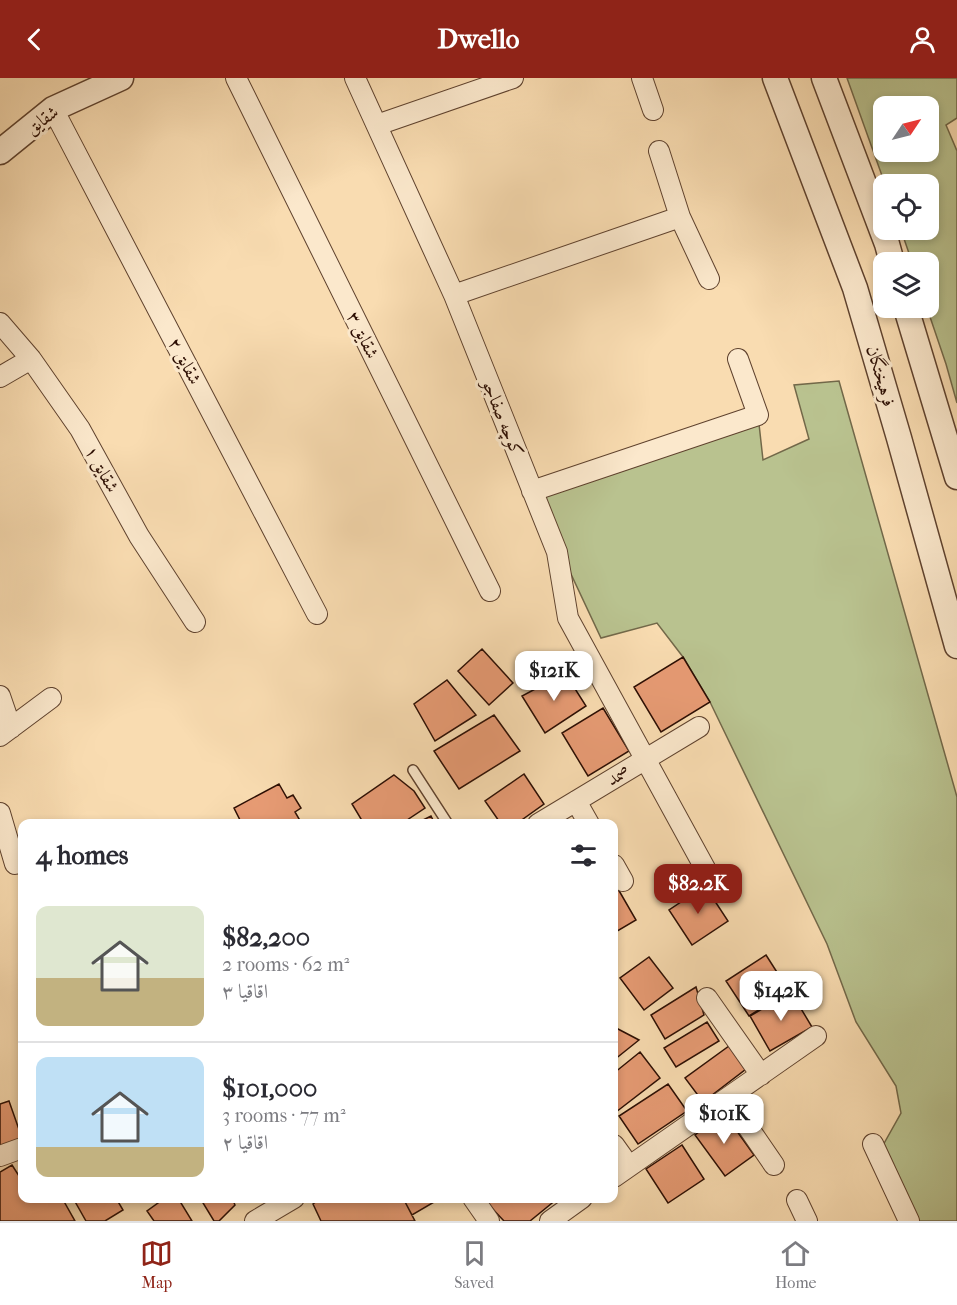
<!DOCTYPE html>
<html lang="en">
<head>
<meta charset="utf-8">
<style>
  body { margin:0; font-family:"IM FELL French Canon",Amiri,serif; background:#f2f2f3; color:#2b2b33; height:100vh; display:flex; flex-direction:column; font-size:22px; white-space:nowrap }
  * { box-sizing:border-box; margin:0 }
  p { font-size:20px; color:#7c7c81 }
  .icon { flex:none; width:33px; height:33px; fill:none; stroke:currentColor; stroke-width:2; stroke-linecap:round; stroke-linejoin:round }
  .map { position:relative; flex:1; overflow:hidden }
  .details { position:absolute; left:18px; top:741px; width:600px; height:384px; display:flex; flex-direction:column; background:#fff; border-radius:12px; box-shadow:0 3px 9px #0003 }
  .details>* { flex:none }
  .needle { width:39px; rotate:55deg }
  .tools { position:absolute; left:873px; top:18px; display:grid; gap:12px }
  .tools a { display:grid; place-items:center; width:66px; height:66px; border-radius:12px; background:#fff; box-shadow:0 3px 9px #0003; font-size:30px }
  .price { position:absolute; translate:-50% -51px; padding:0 14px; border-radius:12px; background:#fff; color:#222; font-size:20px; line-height:39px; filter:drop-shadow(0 2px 3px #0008) }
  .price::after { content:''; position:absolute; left:50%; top:36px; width:18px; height:14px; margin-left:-9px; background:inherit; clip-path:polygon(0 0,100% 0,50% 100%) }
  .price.current { background:#8f2418; color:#fff }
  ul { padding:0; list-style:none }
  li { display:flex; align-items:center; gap:18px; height:150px; padding:0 18px }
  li+li { border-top:2px solid #e1e1e2 }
  li span { display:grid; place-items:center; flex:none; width:168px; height:120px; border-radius:12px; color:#555 }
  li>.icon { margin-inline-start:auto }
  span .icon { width:72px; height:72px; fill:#fffc; stroke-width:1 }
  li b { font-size:26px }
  h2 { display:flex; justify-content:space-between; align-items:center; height:72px; padding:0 18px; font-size:26px }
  header { display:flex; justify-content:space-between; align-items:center; height:78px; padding:0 18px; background:#8f2418; color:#fff; font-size:27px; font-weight:700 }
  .menu { display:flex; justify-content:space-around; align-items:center; height:84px; border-top:2px solid #e1e1e2; background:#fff; font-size:16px; color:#7c7c81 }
  .menu a { display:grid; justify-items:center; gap:3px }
  .menu .current { color:#8f2418 }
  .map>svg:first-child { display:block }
  .green { fill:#b9c28f; stroke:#726849; stroke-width:1.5; fill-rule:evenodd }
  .building { fill:#e79b74; stroke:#2c0e03; stroke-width:1.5 }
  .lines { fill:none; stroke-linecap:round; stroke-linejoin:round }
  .service-casing { stroke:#5f422e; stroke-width:12 }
  .minor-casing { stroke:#5f422e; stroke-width:22 }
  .tertiary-casing { stroke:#5f422e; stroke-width:27 }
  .service { stroke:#fbe8cc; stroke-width:9 }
  .minor { stroke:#fbe8cc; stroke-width:20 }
  .tertiary { stroke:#fbe8cc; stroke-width:24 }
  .labels { text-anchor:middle; stroke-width:6; stroke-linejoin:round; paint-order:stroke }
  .street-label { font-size:18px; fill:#2c0e03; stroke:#fbe8cc }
</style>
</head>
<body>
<header><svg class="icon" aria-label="back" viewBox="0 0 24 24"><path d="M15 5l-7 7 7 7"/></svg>Dwello<svg class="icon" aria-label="person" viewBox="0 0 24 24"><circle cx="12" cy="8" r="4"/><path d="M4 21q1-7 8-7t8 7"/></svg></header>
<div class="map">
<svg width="957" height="1143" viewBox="0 0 957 1143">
  <rect width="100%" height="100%" fill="#f9dcb1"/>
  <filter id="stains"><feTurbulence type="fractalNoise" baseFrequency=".00333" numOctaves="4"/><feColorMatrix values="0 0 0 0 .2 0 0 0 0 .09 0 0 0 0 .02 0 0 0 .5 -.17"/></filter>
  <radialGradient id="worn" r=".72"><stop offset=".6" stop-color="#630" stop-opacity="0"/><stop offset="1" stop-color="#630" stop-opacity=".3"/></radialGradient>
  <path class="green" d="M 847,0 L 957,0 L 957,40 L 946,47 L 957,73 L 957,325 L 946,286 L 927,230 L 928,230 L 928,184 L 912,184 L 901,152 L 928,152 L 928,106 L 885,106 ZM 884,28 L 928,28 L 928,74 L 884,74 Z
    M 839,303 L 957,719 L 957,1143 L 910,1143 L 882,1069 L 901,1035 L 896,1008 L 856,944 L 827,866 L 710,624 L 683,579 L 657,545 L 601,560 L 532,413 L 758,337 L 763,382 L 809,361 L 794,307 Z"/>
  <path class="building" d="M 482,571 L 513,605 L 489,627 L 458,593 Z
    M 683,579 L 710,624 L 661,654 L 634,609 Z
    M 565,595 L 586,628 L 545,655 L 522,618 Z
    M 447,602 L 476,637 L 435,663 L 414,626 Z
    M 603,630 L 629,673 L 588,698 L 562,655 Z
    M 494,637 L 520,673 L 459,711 L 434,673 Z
    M 524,696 L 544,726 L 516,746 L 501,746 L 485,723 Z
    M 394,697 L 414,713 L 425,730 L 401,746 L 364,746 L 352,726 Z
    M 279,706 L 287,720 L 293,717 L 301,730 L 295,734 L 302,746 L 242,746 L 234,730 Z
    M 431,738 L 435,746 L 415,746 Z
    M 614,804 L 636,842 L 614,855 Z
    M 705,808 L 728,843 L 692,867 L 669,832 Z
    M 766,877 L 789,913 L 749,938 L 726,903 Z
    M 649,879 L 673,910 L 644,932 L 620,900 Z
    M 696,909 L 704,937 L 665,961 L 651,937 Z
    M 791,914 L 812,949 L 770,973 L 750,938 Z
    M 707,944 L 719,963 L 676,989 L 664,970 Z
    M 618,951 L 639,962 L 614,982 L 614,954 Z
    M 729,968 L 746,991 L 703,1024 L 685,1000 Z
    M 640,974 L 660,1000 L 616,1034 L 614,1031 L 614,995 Z
    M 668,1006 L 687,1033 L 638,1066 L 619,1038 Z
    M 9,1023 L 22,1060 L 0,1068 L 0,1026 Z
    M 724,1035 L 754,1077 L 725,1098 L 695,1057 Z
    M 682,1067 L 704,1101 L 668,1125 L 646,1091 Z
    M 12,1087 L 19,1098 L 22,1096 L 22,1120 L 62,1120 L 75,1143 L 0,1143 L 0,1094 Z
    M 73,1120 L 116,1120 L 123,1132 L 105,1143 L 86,1143 Z
    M 165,1120 L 178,1120 L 192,1143 L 154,1143 L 147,1133 Z
    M 200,1120 L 232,1120 L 235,1127 L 219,1143 L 214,1143 Z
    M 321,1120 L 403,1120 L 415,1143 L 321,1143 L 313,1126 Z
    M 403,1120 L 441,1120 L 412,1137 Z
    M 494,1120 L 557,1121 L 530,1143 L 504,1143 L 488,1126 Z"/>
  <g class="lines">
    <defs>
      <path id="service" d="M 413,692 L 448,746"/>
      <path id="minor" d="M 236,0 L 490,513
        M 355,0 L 454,217 L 557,474 L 568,540 L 718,814
        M 642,0 L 653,32
        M 53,31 L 317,536
        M 377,47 L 513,0
        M 659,73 L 680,139 L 709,201
        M 454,217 L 680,139
        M 0,245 L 31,281 L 80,351 L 139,458 L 195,544
        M 0,299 L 31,281
        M 532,413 L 758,337 L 738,281
        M 0,618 L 11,650
        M 0,658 L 51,620
        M 576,723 L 589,746
        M 0,735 L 15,786
        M 538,746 L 699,649
        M 614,787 L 623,803
        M 707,920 L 761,997
        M 728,1020 L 774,1087
        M 873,1066 L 909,1143
        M 614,1067 L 629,1088
        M 0,1078 L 22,1070
        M 614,1099 L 816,958
        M 473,1120 L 489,1143
        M 797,1122 L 807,1143
        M 255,1143 L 294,1120
        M 550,1143 L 582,1120"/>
      <path id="tertiary" d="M 775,0 L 855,210 L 899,360 L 957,568
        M 824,0 L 887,166 L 892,184
        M 0,74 L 53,31 L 121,0
        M 906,230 L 957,399"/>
    </defs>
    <use href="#service" class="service-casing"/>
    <use href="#minor" class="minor-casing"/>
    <use href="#tertiary" class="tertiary-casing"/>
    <use href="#service" class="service"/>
    <use href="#minor" class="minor"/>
    <use href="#tertiary" class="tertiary"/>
  </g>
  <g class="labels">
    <g class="street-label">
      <text transform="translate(42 42) rotate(-36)" y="6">شقایق</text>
      <text transform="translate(363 257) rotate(64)" y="6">شقایق ۳</text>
      <text transform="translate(185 283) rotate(62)" y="6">شقایق ۲</text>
      <text transform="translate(881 298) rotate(74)" y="6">فرهیختگان</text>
      <text transform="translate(503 340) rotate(68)" y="6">کوچه صفاجو</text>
      <text transform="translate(102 391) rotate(61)" y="6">شقایق ۱</text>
      <text transform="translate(618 697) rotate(-32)" y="6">صمد</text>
    </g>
  </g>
  <rect width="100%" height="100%" filter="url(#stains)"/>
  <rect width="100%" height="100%" fill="url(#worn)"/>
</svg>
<div class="tools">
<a><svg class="needle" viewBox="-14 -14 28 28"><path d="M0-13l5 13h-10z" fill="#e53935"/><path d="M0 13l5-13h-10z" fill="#7c7c81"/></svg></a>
<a><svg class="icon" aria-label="locate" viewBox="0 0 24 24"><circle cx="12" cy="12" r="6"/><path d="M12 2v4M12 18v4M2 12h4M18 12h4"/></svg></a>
<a><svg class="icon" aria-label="layers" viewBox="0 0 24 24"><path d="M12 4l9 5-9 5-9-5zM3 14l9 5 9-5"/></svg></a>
</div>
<b class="price" style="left:554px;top:624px">$121K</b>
<b class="price current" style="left:698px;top:837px">$82.2K</b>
<b class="price" style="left:781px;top:944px">$142K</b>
<b class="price" style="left:724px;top:1067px">$101K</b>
<section class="details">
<h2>4 homes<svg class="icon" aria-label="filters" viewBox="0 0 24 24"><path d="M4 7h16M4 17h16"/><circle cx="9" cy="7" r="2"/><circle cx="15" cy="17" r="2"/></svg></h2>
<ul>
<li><span style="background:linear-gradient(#dfe7d0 60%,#c2b280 0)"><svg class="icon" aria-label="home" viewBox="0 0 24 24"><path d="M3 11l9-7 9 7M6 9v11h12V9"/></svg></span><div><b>$82,200</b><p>2 rooms · 62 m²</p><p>اقاقیا ۳</p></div></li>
<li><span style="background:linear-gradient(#bfe0f5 75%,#c2b280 0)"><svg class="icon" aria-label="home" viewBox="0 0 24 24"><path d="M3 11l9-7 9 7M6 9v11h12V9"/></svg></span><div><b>$101,000</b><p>3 rooms · 77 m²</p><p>اقاقیا ۲</p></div></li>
</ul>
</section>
</div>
<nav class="menu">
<a class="current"><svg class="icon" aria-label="map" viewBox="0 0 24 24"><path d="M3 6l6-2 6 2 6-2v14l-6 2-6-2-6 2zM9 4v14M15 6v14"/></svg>Map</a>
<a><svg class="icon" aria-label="saved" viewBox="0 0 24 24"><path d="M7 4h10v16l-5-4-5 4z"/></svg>Saved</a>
<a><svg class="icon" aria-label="home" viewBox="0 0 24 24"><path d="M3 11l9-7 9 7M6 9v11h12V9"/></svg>Home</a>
</nav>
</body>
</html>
